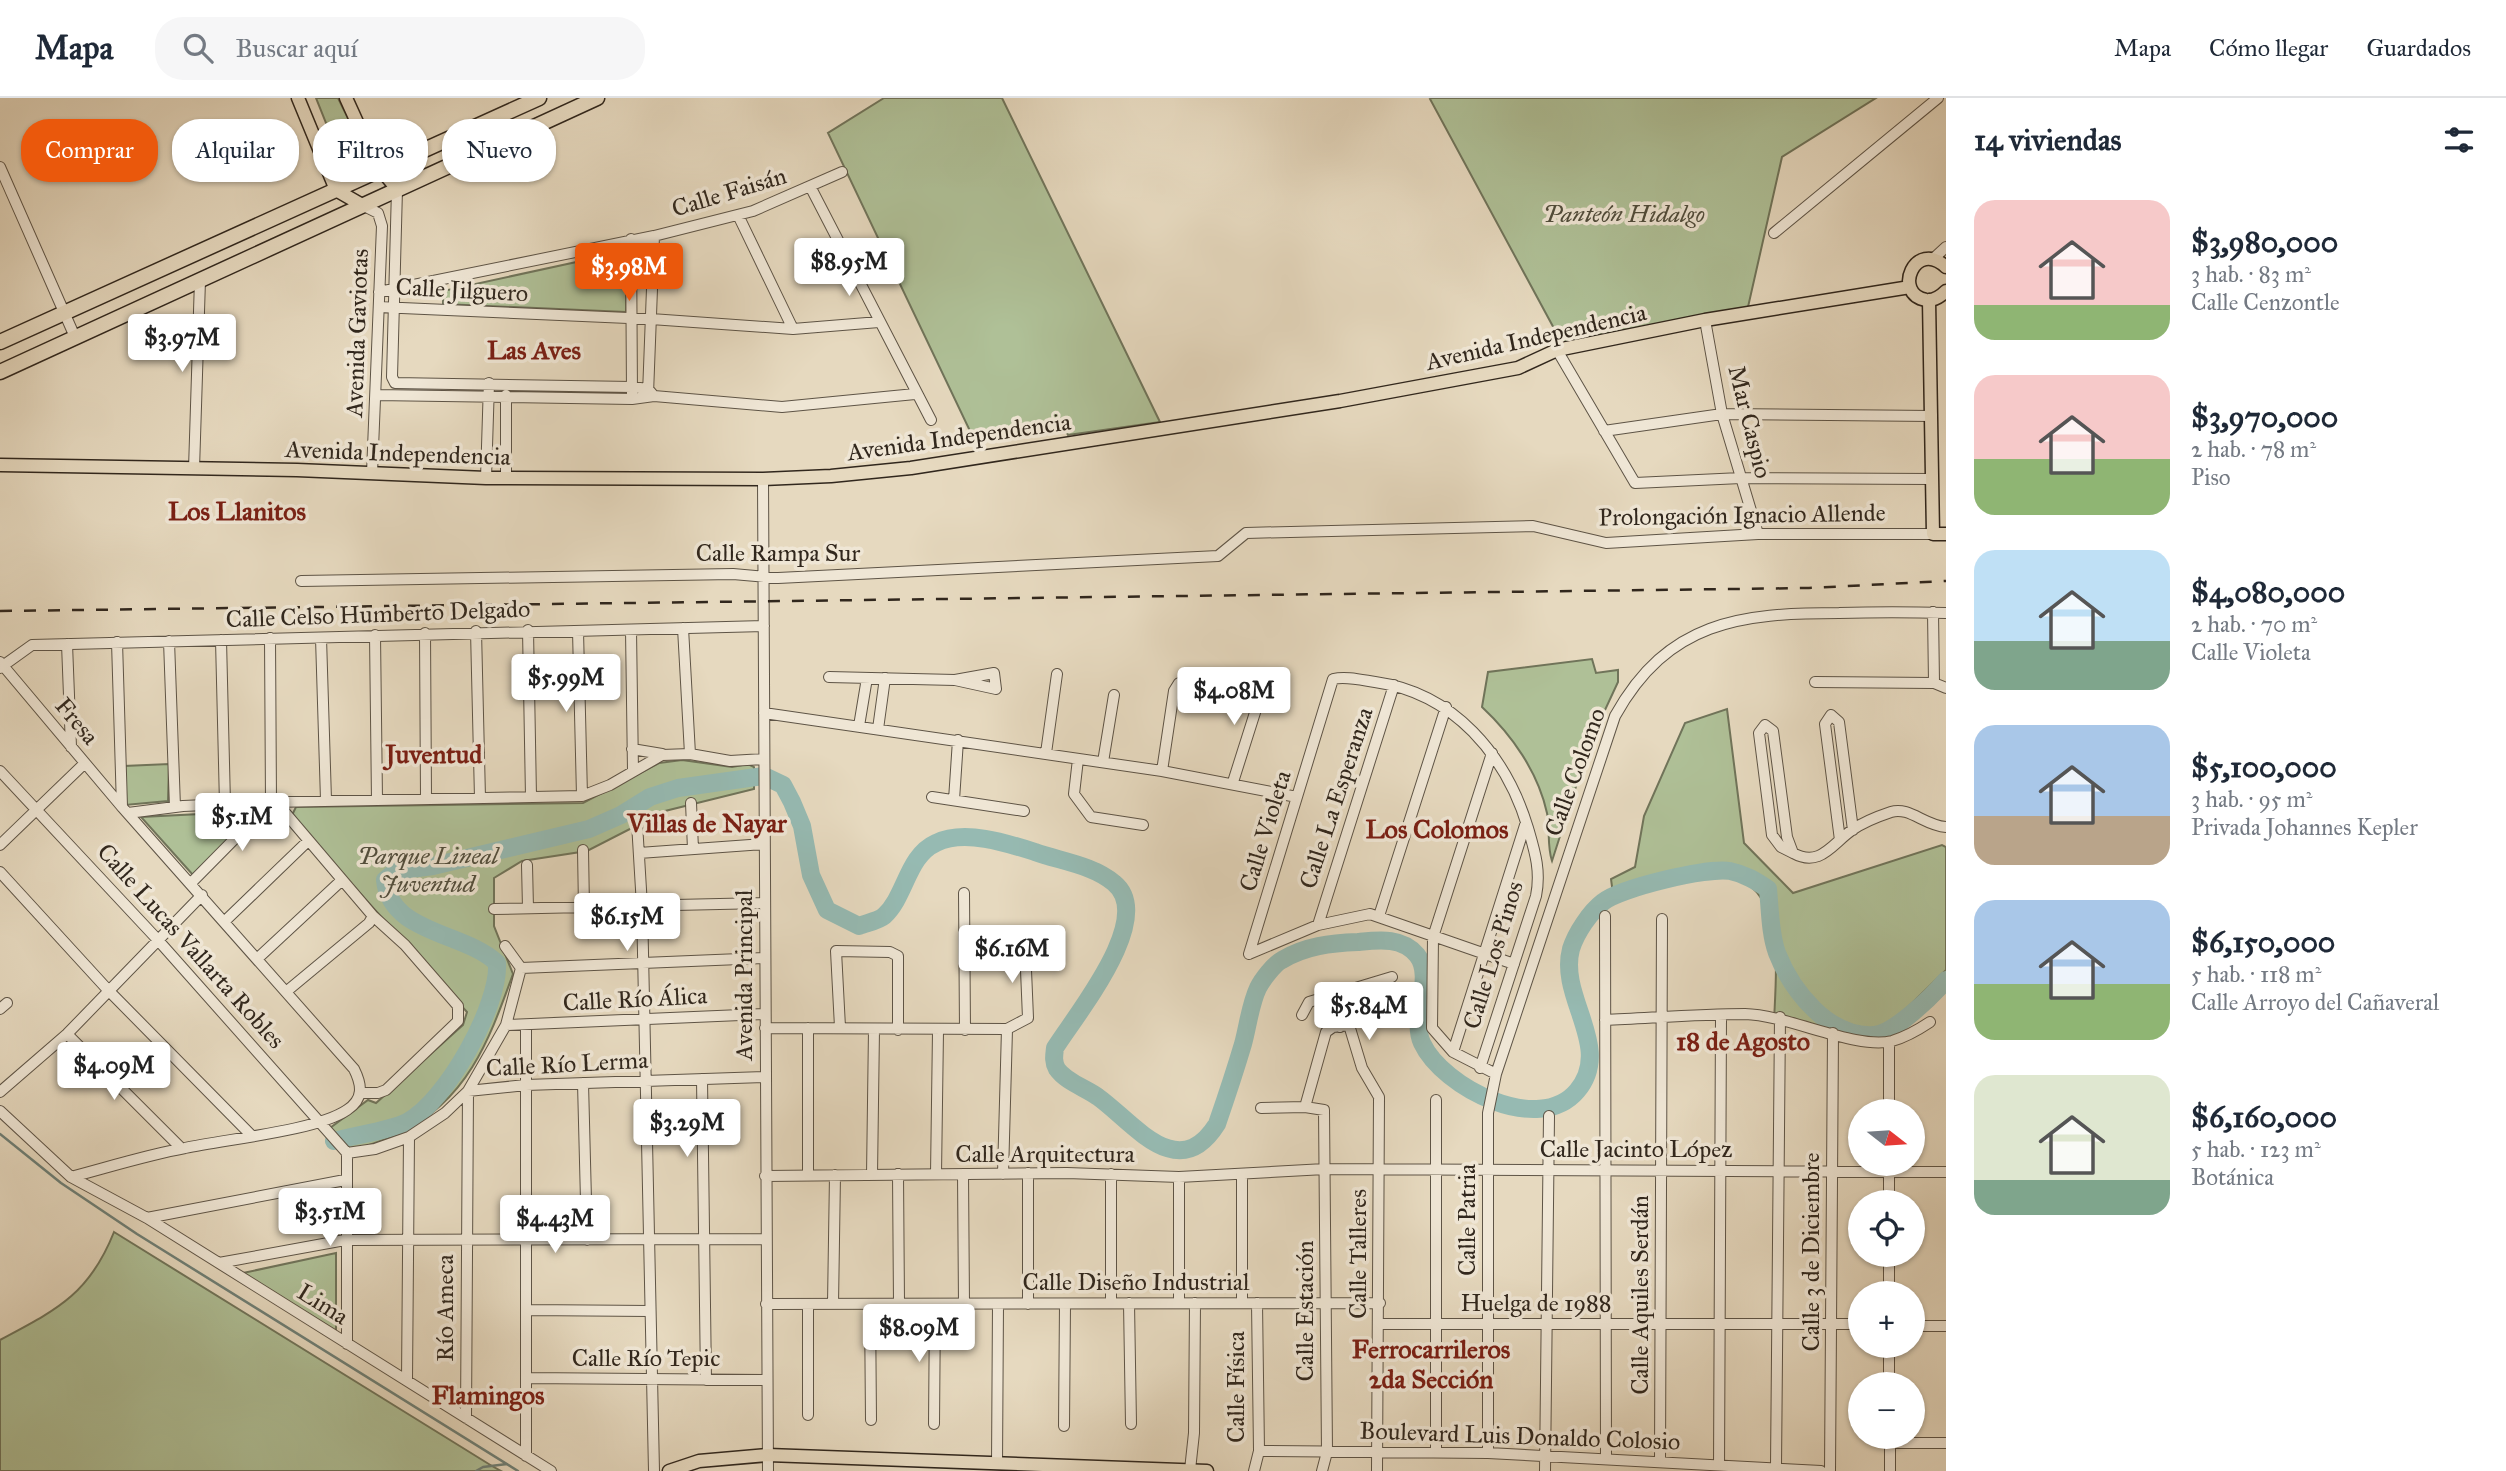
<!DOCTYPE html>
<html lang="es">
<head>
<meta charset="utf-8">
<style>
  body { margin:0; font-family:"IM FELL Great Primer",serif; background:#f6f6f7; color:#1f2937; height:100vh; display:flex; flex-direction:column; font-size:26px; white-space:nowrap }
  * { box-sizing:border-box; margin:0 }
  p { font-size:23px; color:#747a83 }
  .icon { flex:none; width:38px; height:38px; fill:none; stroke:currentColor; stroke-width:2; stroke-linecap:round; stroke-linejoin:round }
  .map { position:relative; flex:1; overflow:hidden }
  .panel { display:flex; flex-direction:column; background:#fff; width:560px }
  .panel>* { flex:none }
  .banner { position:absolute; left:21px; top:21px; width:665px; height:63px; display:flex; gap:14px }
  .needle { width:46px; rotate:107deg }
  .buttons { position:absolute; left:1848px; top:1001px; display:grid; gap:14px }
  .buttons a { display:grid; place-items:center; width:77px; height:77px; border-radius:50%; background:#fff; box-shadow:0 2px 5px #0004; font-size:35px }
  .price { position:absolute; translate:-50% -60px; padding:0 16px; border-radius:7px; background:#fff; color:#222; font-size:23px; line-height:46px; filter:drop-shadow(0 2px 4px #0008) }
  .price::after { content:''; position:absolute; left:50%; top:42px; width:21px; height:16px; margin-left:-10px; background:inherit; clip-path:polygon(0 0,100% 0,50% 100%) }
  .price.current { background:#ea580c; color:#fff }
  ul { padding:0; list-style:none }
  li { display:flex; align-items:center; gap:21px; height:175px; padding:0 28px }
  li span { display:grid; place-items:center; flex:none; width:196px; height:140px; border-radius:21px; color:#555 }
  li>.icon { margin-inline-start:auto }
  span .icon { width:84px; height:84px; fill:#fffc; stroke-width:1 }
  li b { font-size:30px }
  h2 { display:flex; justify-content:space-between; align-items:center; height:84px; padding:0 28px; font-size:30px }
  .tag { padding:0 24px; border-radius:28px; background:#fff; box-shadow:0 2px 5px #0004; font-size:24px; line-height:63px }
  .tag.current { background:#ea580c; color:#fff }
  header { display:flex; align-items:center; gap:42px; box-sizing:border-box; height:98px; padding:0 35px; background:#fff; border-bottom:2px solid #e0e1e3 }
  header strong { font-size:33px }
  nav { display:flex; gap:38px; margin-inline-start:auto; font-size:24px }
  .search { width:490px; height:63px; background:#f6f6f7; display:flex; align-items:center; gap:18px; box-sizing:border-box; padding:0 24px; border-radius:28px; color:#747a83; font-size:26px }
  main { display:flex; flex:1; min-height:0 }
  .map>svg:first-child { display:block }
  .green { fill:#afc097; stroke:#70745a; stroke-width:2 }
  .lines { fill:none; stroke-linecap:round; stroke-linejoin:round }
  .stream { stroke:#6e7f76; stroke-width:2.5 }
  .river { stroke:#96bab2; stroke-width:18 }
  .minor-casing { stroke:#5e5446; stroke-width:12 }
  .major-casing { stroke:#31271d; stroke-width:15 }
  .highway-casing { stroke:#31271d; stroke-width:17 }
  .minor { stroke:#efe6d5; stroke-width:10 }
  .major { stroke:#e6d9bf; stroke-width:12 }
  .highway { stroke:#e6d9bf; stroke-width:14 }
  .rail { stroke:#31271d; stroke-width:2.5; stroke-dasharray:12 12; stroke-linecap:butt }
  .labels { text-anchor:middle; stroke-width:7; stroke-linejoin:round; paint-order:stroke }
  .street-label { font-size:24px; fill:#31271d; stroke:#efe6d5 }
  .park-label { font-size:24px; font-style:italic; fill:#504d3c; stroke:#efe6d5 }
  .neighbourhood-label { font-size:26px; font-weight:bold; fill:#7a1f14; stroke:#efe6d5 }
</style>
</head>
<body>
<header>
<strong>Mapa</strong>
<div class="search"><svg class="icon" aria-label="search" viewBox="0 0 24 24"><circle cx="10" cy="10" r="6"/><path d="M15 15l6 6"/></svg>Buscar aquí</div>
<nav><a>Mapa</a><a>Cómo llegar</a><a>Guardados</a></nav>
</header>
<main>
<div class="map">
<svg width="1946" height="1373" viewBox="0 0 1946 1373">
  <rect width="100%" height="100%" fill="#e6d9bf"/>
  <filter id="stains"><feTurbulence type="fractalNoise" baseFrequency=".00286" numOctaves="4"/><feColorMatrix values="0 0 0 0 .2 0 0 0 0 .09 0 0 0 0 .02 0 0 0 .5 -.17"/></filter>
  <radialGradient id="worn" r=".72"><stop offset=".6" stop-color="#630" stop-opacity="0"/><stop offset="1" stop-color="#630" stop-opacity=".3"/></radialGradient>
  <path class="green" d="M 316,0 L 338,0 L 367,59 L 344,70 Z
    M 884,0 L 1002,0 L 1160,324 L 1068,337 L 1063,328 L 970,333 L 828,35 Z
    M 1432,0 L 1876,0 L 1782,59 L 1748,209 L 1563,247 L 1430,1 Z
    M 627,153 L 626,214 L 443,206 L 443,193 Z
    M 1592,561 L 1596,575 L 1618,572 L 1618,584 L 1591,642 L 1552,763 C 1547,749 1550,730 1547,715 C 1538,674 1512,637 1482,609 L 1488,574 Z
    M 1727,611 L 1744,745 L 1793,795 L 1942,747 L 1946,749 L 1946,872 L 1868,948 L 1774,924 C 1776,871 1789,769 1707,778 C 1676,781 1644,794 1614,804 L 1611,781 L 1635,769 L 1644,718 L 1685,625 Z
    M 682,662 L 732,669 L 748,666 L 754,669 L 754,691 L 665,713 L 587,753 L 522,763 L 494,780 L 494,828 L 513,876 C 489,942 468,1002 400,1035 C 384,1043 365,1048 349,1054 L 330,1030 L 368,1002 L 376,1005 L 463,927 L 467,914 L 293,721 L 292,717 L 296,709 L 583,705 L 659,665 Z
    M 169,666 L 168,703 L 125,707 L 124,668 Z
    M 260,713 L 193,777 L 141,719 Z
    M 114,1134 L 492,1368 L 501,1373 L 0,1373 L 0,1242 C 56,1212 89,1197 114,1134 Z
    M 336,1155 L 336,1233 L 243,1175 Z"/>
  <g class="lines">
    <path class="stream" d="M 0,1036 L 61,1085 L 137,1136 L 518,1373
      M 476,1373 L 483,1369 L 507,1366"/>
    <path class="river" d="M 334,1043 C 354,1037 389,1033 407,1024 C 446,1004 500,907 497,865 C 465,834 390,836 385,782 L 396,773 L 433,768 L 589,731 L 621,717 L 650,699 L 678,690 L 764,678 L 783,687 L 792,704 L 802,728 L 811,777 L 827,812 L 859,828 C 866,825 878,823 884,818 C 906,798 907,758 936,745 C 964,731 1007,745 1035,754 C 1060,763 1093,767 1114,785 C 1157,820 1074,919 1055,950 C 1054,958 1053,964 1057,971 C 1066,984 1086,990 1098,999 C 1133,1024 1178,1088 1217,1026 C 1226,1000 1235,973 1243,946 C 1248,928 1250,907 1258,890 C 1262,882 1274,866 1282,862 C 1305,848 1331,845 1358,844 C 1379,842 1402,839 1417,857 C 1435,879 1410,919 1422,945 C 1443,990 1539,1038 1577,993 C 1614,949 1558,900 1571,851 C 1576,835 1590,814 1603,804 C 1620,790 1708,769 1730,773 C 1745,776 1756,783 1768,791 C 1770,811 1770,836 1777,855 C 1792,893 1829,940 1874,937 C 1894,936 1934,896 1946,882"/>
    <defs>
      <path id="minor" d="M 0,69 L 75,239
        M 811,90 L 931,322
        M 397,91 L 392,279 L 395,285 L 632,289 L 648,291 L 654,298
        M 362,107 L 378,115 L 382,128 L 372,375
        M 738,117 L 793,231
        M 1774,135 L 1938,0
        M 631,141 L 632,295
        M 1933,161 L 1946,149
        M 379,194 L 654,138 L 753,113 L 842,74
        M 379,209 L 651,221 L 793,231 L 879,224
        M 1705,222 L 1722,316 L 1758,436
        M 1557,252 L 1635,385 L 1741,380 L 1932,381
        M 648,296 L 654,138
        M 376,297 L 632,301 L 654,298 L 782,309 L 915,296
        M 1604,333 L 1722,316 L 1932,318
        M 194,371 L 200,182
        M 486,380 L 489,285
        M 506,380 L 506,297
        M 763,381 L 768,1373
        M 301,483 L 733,476 L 778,480 L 1218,458 L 1246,435 L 1533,428 L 1606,445 L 1758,436 L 1933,436
        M 1933,514 L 1934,585
        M 683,530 L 690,656
        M 528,532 L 531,699
        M 631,532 L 633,673
        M 476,533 L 480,700
        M 578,533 L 582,698
        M 425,535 L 426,700
        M 375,537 L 377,702
        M 321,540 L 326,702
        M 221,542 L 225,706
        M 169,543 L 175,709
        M 117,544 L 122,709
        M 67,546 L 71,649
        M 0,564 L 122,709 L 354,971 C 362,987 364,1001 347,1012 C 316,1033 226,1041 185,1050 C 147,1057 109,1069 71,1079
        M 0,570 L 32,547 L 764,528
        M 829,579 L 955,582 L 996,591 L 994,575 L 955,582
        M 1815,584 L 1934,585 L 1946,590
        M 764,615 L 1162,673 L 1297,699
        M 1765,627 L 1773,633 L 1787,739 L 1793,755 L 1781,749 L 1772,737 L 1759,635 Z
        M 859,628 L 867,580
        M 878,631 L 885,580
        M 632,651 L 662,656
        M 1046,655 L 1057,576
        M 1492,655 L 1433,839 L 1432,930 L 1453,954 L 1496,976
        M 1078,661 L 1074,696 L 1091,719 L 1143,727
        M 1103,664 L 1114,597
        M 0,673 L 157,841 L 347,1055
        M 1162,673 L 1174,593 L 1179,585
        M 1233,684 L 1265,583
        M 932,699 L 1024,713
        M 954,702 L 958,642
        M 276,704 L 373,818 L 405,847 L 458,908 L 458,923 L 386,992 L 378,995 L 361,995
        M 691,705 L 693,751
        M 128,715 L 183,708 L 271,704 L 582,698 L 610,687 L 662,657 L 690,656 L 730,663 L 764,661
        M 637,725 L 642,808 L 654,1373
        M 1840,742 L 1825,626 L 1831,617 L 1839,624 L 1853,732
        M 0,747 L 85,665
        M 583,752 L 584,810
        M 639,755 L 764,746
        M 1793,755 C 1820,770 1832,746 1852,732 C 1862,725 1879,718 1891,714 C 1909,708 1925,728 1946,729
        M 527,767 L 528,810
        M 0,774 L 108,892 L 251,1037
        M 191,785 L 271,704 L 270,540
        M 964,795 L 965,932
        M 494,811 L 765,805
        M 1379,818 L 1446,609
        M 1605,818 L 1606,1361
        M 225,823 L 308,743
        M 1318,827 L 1394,587
        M 1249,856 L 1333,581 C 1346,578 1362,582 1375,584 C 1454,595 1506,657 1528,730 C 1535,754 1541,773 1536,798 L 1480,970
        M 1249,856 L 1318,827 L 1370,816 L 1514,866
        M 258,860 L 342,782
        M 521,870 L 765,860
        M 287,893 L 369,825 L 373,818
        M 1329,897 L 1340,929
        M 0,911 L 7,905
        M 1302,917 L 1309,904 L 1392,879
        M 1605,922 C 1652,920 1699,916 1745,916 C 1788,917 1856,952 1892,943 C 1906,939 1918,932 1930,924
        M 506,927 L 765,916
        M 840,929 L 836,853 L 890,854 L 898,858 L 898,932
        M 765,930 L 1007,931 L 1003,1076
        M 1007,931 L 1028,920 L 1025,848
        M 67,936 L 181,1050
        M 1889,944 L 1889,1013
        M 1453,954 L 1526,724
        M 702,981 L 706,1282
        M 583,985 L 587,1142
        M 0,994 L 67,936 L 202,797
        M 1261,1010 L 1305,1009
        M 0,1013 L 71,1079 L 147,1120 L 551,1373
        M 347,1055 L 375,1051 L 409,1039 L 445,1015 L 468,993 L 526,987 L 765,979
        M 347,1055 L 347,1246
        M 1889,1066 L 1889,1104
        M 1028,1075 L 1028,1206
        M 898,1076 L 899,1205
        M 936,1076 L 938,933
        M 963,1076 L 964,1206
        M 1111,1076 L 1111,1205
        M 808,1077 L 808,930
        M 872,1077 L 874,931
        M 765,1078 L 1067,1075 L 1179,1079 L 1325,1071 L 1946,1074
        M 1179,1079 L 1179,1205
        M 147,1120 L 345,1082
        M 1889,1157 L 1889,1195
        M 219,1165 L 345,1142 L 766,1141
        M 1129,1205 L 1131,1326
        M 1242,1205 L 1242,1076
        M 766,1206 L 1380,1205
        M 833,1206 L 835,1077
        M 870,1206 L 871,1322
        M 526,1212 L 650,1213
        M 1379,1226 L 1860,1226
        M 1913,1228 L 1946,1228
        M 1889,1248 L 1889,1286
        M 526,1280 L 766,1282
        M 407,1282 L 409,1039
        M 808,1317 L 808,1206
        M 466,1320 L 468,993 L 506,927 L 521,870 L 505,848
        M 934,1326 L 935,1206
        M 1064,1328 L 1065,1206
        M 1890,1345 L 1946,1345
        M 1259,1353 L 1488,1355 L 1821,1373
        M 1436,1354 L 1436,1002
        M 1488,1355 L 1488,1015 L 1496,976 L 1615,618 C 1668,523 1740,515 1839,515 C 1874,514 1910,514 1946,515
        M 526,1358 L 526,927
        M 1660,1363 L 1662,821
        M 997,1366 L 998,1206
        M 1776,1370 L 1780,919
        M 1190,1372 L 1194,1335 L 1195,1205
        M 1254,1373 L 1259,1353 L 1257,1205
        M 1322,1373 L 1327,1354 L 1324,1012 L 1305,1009 L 1326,934 L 1333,929 L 1349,927 L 1362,970 L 1379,999 L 1377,1373
        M 1545,1373 L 1549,1018
        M 1719,1373 L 1721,918
        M 1830,1373 L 1833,935
        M 1890,1373 L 1890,1339"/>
      <path id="major" d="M 298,0 L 336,92 L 362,107
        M 346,0 L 376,66 L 397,91
        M 1946,169 C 1915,140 1892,196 1926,202 C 1934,203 1940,199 1946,193
        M 1929,202 L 1933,436 L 1946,436
        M 0,367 L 297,372 L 486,380 L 763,381 L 831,378 L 911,370 L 1340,303 L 1518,270 L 1557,252 L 1705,222 L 1910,189
        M 669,1373 L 699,1363 L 768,1357 L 1207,1373"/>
      <path id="highway" d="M 0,244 L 539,0
        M 0,274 L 597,0"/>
    </defs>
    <use href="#minor" class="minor-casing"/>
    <use href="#major" class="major-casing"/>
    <use href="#highway" class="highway-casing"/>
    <use href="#minor" class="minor"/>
    <use href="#major" class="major"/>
    <use href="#highway" class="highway"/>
    <path class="rail" d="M 0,513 L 1809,490 L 1946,483"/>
  </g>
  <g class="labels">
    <g class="street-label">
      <text transform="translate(729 94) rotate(-17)" y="8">Calle Faisán</text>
      <text transform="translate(462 192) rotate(3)" y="8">Calle Jilguero</text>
      <text transform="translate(357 235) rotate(-88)" y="8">Avenida Gaviotas</text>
      <text transform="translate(1536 239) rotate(-13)" y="8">Avenida Independencia</text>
      <text transform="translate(1750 324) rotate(76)" y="8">Mar Caspio</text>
      <text transform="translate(959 339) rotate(-8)" y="8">Avenida Independencia</text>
      <text transform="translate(398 355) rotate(2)" y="8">Avenida Independencia</text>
      <text transform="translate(1742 417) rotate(-1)" y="8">Prolongación Ignacio Allende</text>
      <text x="778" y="463">Calle Rampa Sur</text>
      <text transform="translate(378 516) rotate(-2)" y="8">Calle Celso Humberto Delgado</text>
      <text transform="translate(77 623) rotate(50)" y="8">Fresa</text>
      <text transform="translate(1575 674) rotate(-70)" y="8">Calle Colomo</text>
      <text transform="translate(1336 700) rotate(-72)" y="8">Calle La Esperanza</text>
      <text transform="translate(1265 733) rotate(-73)" y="8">Calle Violeta</text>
      <text transform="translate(191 848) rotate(48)" y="8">Calle Lucas Vallarta Robles</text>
      <text transform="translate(1493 857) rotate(-73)" y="8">Calle Los Pinos</text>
      <text transform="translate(744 877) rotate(-90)" y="8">Avenida Principal</text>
      <text transform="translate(635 901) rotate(-3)" y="8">Calle Río Álica</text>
      <text transform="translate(567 966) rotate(-3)" y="8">Calle Río Lerma</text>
      <text x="1636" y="1059">Calle Jacinto López</text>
      <text x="1045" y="1064">Calle Arquitectura</text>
      <text transform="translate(1467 1122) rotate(-90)" y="8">Calle Patria</text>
      <text transform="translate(1811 1154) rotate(-90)" y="8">Calle 3 de Diciembre</text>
      <text transform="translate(1358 1156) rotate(-90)" y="8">Calle Talleres</text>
      <text x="1136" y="1192">Calle Diseño Industrial</text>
      <text transform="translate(1640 1197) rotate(-90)" y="8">Calle Aquiles Serdán</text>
      <text x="1536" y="1213">Huelga de 1988</text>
      <text transform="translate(323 1206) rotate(32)" y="8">Lima</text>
      <text transform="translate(445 1210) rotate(-90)" y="8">Río Ameca</text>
      <text transform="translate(1305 1213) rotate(-90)" y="8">Calle Estación</text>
      <text x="646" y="1268">Calle Río Tepic</text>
      <text transform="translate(1236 1289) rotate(-90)" y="8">Calle Física</text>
      <text transform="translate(1520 1338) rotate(2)" y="8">Boulevard Luis Donaldo Colosio</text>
    </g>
    <g class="park-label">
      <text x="1624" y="124">Panteón Hidalgo</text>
      <text x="428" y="766">Parque Lineal<tspan x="428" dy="28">Juventud</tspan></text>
    </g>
    <g class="neighbourhood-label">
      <text x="534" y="261">Las Aves</text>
      <text x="237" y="422">Los Llanitos</text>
      <text x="434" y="665">Juventud</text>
      <text x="707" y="734">Villas de Nayar</text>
      <text x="1437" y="740">Los Colomos</text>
      <text x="1743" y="952">18 de Agosto</text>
      <text x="1431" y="1260">Ferrocarrileros<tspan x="1431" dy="30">2da Sección</tspan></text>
      <text x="488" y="1306">Flamingos</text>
    </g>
  </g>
  <rect width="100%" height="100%" filter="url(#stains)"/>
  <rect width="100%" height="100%" fill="url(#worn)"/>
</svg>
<div class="buttons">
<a><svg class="needle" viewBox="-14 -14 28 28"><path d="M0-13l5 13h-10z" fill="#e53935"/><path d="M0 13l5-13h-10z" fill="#747a83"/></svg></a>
<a><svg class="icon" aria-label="locate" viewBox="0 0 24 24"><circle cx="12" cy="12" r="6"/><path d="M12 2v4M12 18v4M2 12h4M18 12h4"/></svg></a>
<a>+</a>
<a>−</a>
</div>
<b class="price" style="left:849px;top:200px">$8.95M</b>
<b class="price current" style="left:629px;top:205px">$3.98M</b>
<b class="price" style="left:182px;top:276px">$3.97M</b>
<b class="price" style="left:566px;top:616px">$5.99M</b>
<b class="price" style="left:1234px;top:629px">$4.08M</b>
<b class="price" style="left:242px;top:755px">$5.1M</b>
<b class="price" style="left:627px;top:855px">$6.15M</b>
<b class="price" style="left:1012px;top:887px">$6.16M</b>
<b class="price" style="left:1369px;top:944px">$5.84M</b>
<b class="price" style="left:114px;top:1004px">$4.09M</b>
<b class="price" style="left:687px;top:1061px">$3.29M</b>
<b class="price" style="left:330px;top:1150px">$3.51M</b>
<b class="price" style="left:555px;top:1157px">$4.43M</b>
<b class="price" style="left:919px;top:1266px">$8.09M</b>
<div class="banner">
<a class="tag current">Comprar</a>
<a class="tag">Alquilar</a>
<a class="tag">Filtros</a>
<a class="tag">Nuevo</a>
</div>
</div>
<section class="panel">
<h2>14 viviendas<svg class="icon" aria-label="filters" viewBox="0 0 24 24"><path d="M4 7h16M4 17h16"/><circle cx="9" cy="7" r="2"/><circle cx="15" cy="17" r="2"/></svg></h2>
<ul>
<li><span style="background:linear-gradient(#f6c9c9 75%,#8fb573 0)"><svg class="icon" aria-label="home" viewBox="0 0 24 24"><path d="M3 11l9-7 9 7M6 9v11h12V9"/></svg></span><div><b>$3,980,000</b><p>3 hab. · 83 m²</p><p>Calle Cenzontle</p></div></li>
<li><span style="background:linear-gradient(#f6c9c9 60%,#8fb573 0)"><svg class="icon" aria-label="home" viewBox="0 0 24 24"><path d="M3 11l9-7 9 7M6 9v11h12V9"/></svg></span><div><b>$3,970,000</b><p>2 hab. · 78 m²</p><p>Piso</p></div></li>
<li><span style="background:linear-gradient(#bfe0f5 65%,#7fa58c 0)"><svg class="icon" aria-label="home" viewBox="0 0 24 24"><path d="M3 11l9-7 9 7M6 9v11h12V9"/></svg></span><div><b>$4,080,000</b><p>2 hab. · 70 m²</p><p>Calle Violeta</p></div></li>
<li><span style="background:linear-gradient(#a9c7e8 65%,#b9a48a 0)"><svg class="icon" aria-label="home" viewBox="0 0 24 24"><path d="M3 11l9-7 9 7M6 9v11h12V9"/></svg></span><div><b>$5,100,000</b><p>3 hab. · 95 m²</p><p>Privada Johannes Kepler</p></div></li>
<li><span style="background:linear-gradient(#a9c7e8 60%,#8fb573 0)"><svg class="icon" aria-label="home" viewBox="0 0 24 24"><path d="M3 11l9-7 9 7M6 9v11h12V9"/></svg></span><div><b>$6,150,000</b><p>5 hab. · 118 m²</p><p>Calle Arroyo del Cañaveral</p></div></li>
<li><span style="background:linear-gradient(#dfe7d0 75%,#7fa58c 0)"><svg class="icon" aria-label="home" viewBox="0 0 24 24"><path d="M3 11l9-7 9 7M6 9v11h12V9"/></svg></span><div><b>$6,160,000</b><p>5 hab. · 123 m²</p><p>Botánica</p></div></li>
</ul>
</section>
</main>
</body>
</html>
